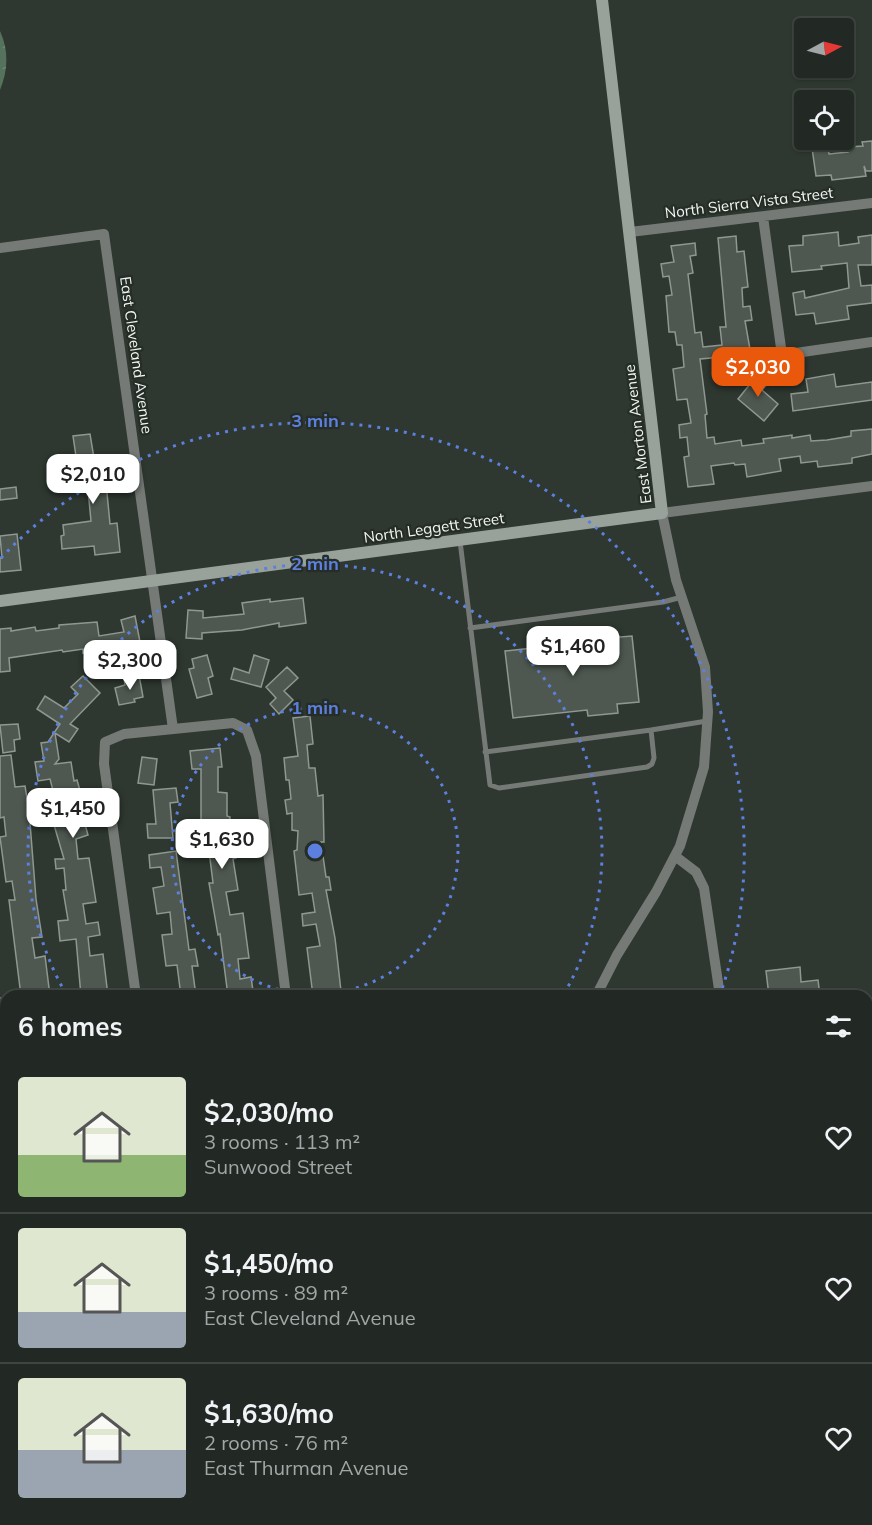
<!DOCTYPE html>
<html lang="en">
<head>
<meta charset="utf-8">
<style>
  body { margin:0; font-family:Mulish,sans-serif; background:#2a312c; color:#f1f3f6; height:100vh; display:flex; flex-direction:column; font-size:22px; white-space:nowrap }
  * { box-sizing:border-box; margin:0 }
  p { font-size:20px; color:#a2a6a6 }
  .icon { flex:none; width:33px; height:33px; fill:none; stroke:currentColor; stroke-width:2; stroke-linecap:round; stroke-linejoin:round }
  .map { position:relative; flex:1; overflow:hidden }
  .sheet { position:absolute; left:0px; top:990px; width:873px; height:536px; display:flex; flex-direction:column; background:#222924; border-radius:18px 18px 0 0; box-shadow:0 2px 4px #0004,0 0 0 2px #3f4541 }
  .sheet>* { flex:none }
  .needle { width:39px; rotate:83deg }
  .controls { position:absolute; left:794px; top:18px; display:grid; gap:12px }
  .controls a { display:grid; place-items:center; width:60px; height:60px; border-radius:6px; background:#222924; box-shadow:0 2px 4px #0004,0 0 0 2px #3f4541; font-size:30px }
  .price { position:absolute; translate:-50% -51px; padding:0 14px; border-radius:12px; background:#fff; color:#222; font-size:20px; line-height:39px; filter:drop-shadow(0 2px 3px #0008) }
  .price::after { content:''; position:absolute; left:50%; top:36px; width:18px; height:14px; margin-left:-9px; background:inherit; clip-path:polygon(0 0,100% 0,50% 100%) }
  .price.active { background:#ea580c; color:#fff }
  ul { padding:0; list-style:none }
  li { display:flex; align-items:center; gap:18px; height:150px; padding:0 18px }
  li+li { border-top:2px solid #3f4541 }
  li span { display:grid; place-items:center; flex:none; width:168px; height:120px; border-radius:6px; color:#555 }
  li>.icon { margin-inline-start:auto }
  span .icon { width:72px; height:72px; fill:#fffc; stroke-width:1 }
  li b { font-size:26px }
  h2 { display:flex; justify-content:space-between; align-items:center; height:72px; padding:0 18px; font-size:26px }
  .map>svg:first-child { display:block }
  .water { fill:url(#water-ripples) }
  .building { fill:#4e5850; stroke:#8e9890; stroke-width:1.5 }
  .lines { fill:none; stroke-linecap:round; stroke-linejoin:round }
  .lane { stroke:#757a76; stroke-width:5 }
  .street { stroke:#757a76; stroke-width:10 }
  .secondary { stroke:#99a19b; stroke-width:12 }
  .ring { fill:none; stroke:#5c80e0; stroke-width:3; stroke-dasharray:3 6 }
  .labels { text-anchor:middle; stroke-width:4.5; stroke-linejoin:round; paint-order:stroke }
  .street-label { font-size:15px; fill:#f0f6f2; stroke:#252d26 }
  .centre { fill:#5c80e0; stroke:#252d26; stroke-width:3 }
  .ring-label { font-size:18px; text-anchor:middle; font-weight:bold; fill:#5c80e0; stroke:#252d26; stroke-width:4.5; stroke-linejoin:round; paint-order:stroke }
</style>
</head>
<body>
<div class="map">
<svg width="872" height="1525" viewBox="0 0 872 1525">
  <defs>
    <pattern id="water-ripples" width="26" height="14" patternUnits="userSpaceOnUse" patternTransform="scale(1.5)"><rect width="26" height="14" fill="#55735c"/><path d="M2 4q2-2 4 0t4 0M15 11q2-2 4 0t4 0" fill="none" stroke="#6e8874"/></pattern>
  </defs>
  <rect width="100%" height="100%" fill="#2e3730"/>
  <path class="water" d="M 0,31 C 9,51 8,70 0,90 Z"/>
  <path class="building" d="M 872,141 L 872,171 L 866,171 L 864,166 L 866,176 L 832,180 L 831,175 L 816,176 L 812,148 L 828,146 L 829,154 L 848,152 L 848,147 L 863,146 L 862,142 Z
    M 838,232 L 839,246 L 859,243 L 858,237 L 872,235 L 872,265 L 858,265 L 861,286 L 872,285 L 872,303 L 847,306 L 849,319 L 816,324 L 814,313 L 796,315 L 793,293 L 804,291 L 805,298 L 849,288 L 847,263 L 821,266 L 822,269 L 792,272 L 789,246 L 803,245 L 803,236 Z
    M 736,236 L 737,252 L 744,251 L 748,287 L 742,288 L 743,307 L 750,306 L 752,320 L 745,321 L 751,355 L 739,357 L 742,374 L 725,376 L 722,357 L 700,359 L 707,414 L 705,415 L 707,438 L 714,437 L 715,444 L 741,440 L 742,446 L 764,443 L 763,439 L 792,435 L 792,438 L 810,435 L 811,441 L 827,440 L 851,436 L 851,431 L 872,429 L 872,454 L 852,458 L 852,463 L 818,467 L 817,461 L 801,463 L 800,456 L 779,459 L 781,471 L 747,477 L 745,464 L 735,465 L 734,463 L 711,466 L 714,484 L 688,487 L 684,457 L 689,456 L 687,437 L 680,438 L 679,425 L 691,423 L 687,399 L 677,400 L 673,369 L 684,367 L 682,345 L 677,345 L 675,332 L 669,332 L 666,296 L 672,295 L 669,276 L 663,277 L 661,264 L 674,262 L 671,246 L 695,243 L 696,255 L 690,256 L 693,273 L 688,274 L 695,333 L 701,332 L 703,347 L 722,345 L 720,327 L 726,327 L 718,238 Z
    M 759,373 L 769,382 L 762,390 L 778,404 L 764,421 L 738,399 Z
    M 834,374 L 836,387 L 872,382 L 872,400 L 793,411 L 791,394 L 808,392 L 806,379 Z
    M 90,434 L 94,458 L 110,456 L 112,471 L 105,472 L 110,524 L 117,523 L 120,552 L 95,555 L 94,546 L 62,549 L 61,536 L 64,535 L 63,525 L 91,521 L 86,469 L 78,470 L 73,436 Z
    M 16,487 L 17,498 L 0,500 L 0,489 Z
    M 17,534 L 21,570 L 0,572 L 0,558 L 2,558 L 0,536 Z
    M 303,598 L 306,623 L 279,627 L 279,623 L 242,630 L 202,633 L 202,639 L 186,638 L 188,610 L 203,611 L 203,618 L 244,614 L 242,603 L 270,599 L 270,602 Z
    M 135,616 L 140,642 L 83,653 L 83,649 L 63,652 L 62,650 L 9,658 L 10,671 L 0,672 L 0,629 L 11,628 L 11,631 L 35,627 L 36,631 L 59,628 L 59,625 L 97,622 L 99,636 L 124,632 L 121,620 Z
    M 608,631 L 608,638 L 632,636 L 639,702 L 617,704 L 618,713 L 588,716 L 587,710 L 513,718 L 505,651 L 578,643 L 577,634 Z
    M 207,655 L 213,676 L 208,678 L 212,694 L 197,698 L 189,669 L 194,668 L 192,659 Z
    M 254,655 L 269,660 L 261,687 L 231,679 L 234,668 L 249,673 Z
    M 287,667 L 298,678 L 284,691 L 293,700 L 279,714 L 270,704 L 276,698 L 266,687 Z
    M 139,675 L 143,697 L 134,699 L 135,702 L 119,705 L 115,688 L 125,685 L 124,679 Z
    M 83,676 L 100,693 L 70,724 L 78,729 L 69,742 L 55,733 L 59,759 L 55,764 L 71,762 L 74,781 L 77,780 L 81,794 L 77,795 L 88,835 L 76,839 L 78,859 L 89,858 L 96,902 L 83,904 L 86,924 L 98,922 L 100,935 L 88,937 L 90,956 L 103,954 L 108,996 L 81,996 L 76,939 L 60,941 L 58,921 L 68,920 L 63,890 L 66,890 L 64,868 L 56,869 L 55,859 L 64,859 L 47,801 L 55,798 L 50,779 L 38,781 L 35,762 L 44,761 L 41,743 L 48,742 L 60,724 L 37,709 L 45,696 L 64,708 L 78,694 L 71,687 Z
    M 310,716 L 313,744 L 307,745 L 309,768 L 315,768 L 318,796 L 323,795 L 324,842 L 321,842 L 326,877 L 329,877 L 331,890 L 326,890 L 335,938 L 341,991 L 325,993 L 326,996 L 313,996 L 307,948 L 320,946 L 316,924 L 303,926 L 302,914 L 315,912 L 312,893 L 299,895 L 294,851 L 297,850 L 298,831 L 292,830 L 292,813 L 287,814 L 285,800 L 291,799 L 289,780 L 286,780 L 284,758 L 298,756 L 293,718 Z
    M 18,724 L 20,739 L 14,740 L 15,751 L 3,753 L 0,725 Z
    M 220,748 L 222,767 L 218,767 L 218,792 L 227,793 L 227,816 L 230,817 L 229,826 L 220,826 L 219,846 L 234,844 L 236,858 L 233,859 L 238,890 L 226,892 L 230,915 L 243,913 L 249,958 L 238,959 L 240,979 L 251,977 L 253,991 L 243,993 L 243,996 L 228,996 L 220,934 L 218,935 L 209,883 L 213,883 L 208,843 L 206,843 L 205,837 L 201,837 L 201,769 L 192,769 L 190,751 Z
    M 11,755 L 15,787 L 25,786 L 29,810 L 36,899 L 42,937 L 32,938 L 35,958 L 45,956 L 50,996 L 21,996 L 9,900 L 15,900 L 12,881 L 6,882 L 0,837 L 6,836 L 4,817 L 0,818 L 0,756 Z
    M 142,757 L 157,759 L 154,785 L 138,783 Z
    M 176,788 L 178,802 L 170,803 L 173,838 L 148,838 L 147,824 L 156,824 L 153,790 Z
    M 176,851 L 189,950 L 195,949 L 198,966 L 192,966 L 196,996 L 181,996 L 177,965 L 166,966 L 162,935 L 172,934 L 170,912 L 157,914 L 153,888 L 164,886 L 161,867 L 150,868 L 149,855 Z
    M 800,967 L 801,982 L 818,980 L 820,996 L 769,996 L 766,971 Z"/>
  <g class="lines">
    <path class="lane" d="M 460,541 L 490,785 L 499,788 L 647,767 L 652,764 L 654,758 L 651,730 L 707,721
      M 470,628 L 663,602 L 682,597
      M 485,752 L 651,730"/>
    <path class="street" d="M 763,217 L 782,355 L 872,342
      M 630,232 L 872,203
      M 0,248 L 104,234 L 173,729
      M 675,856 L 696,872 L 704,888 L 720,996
      M 136,996 L 104,764 L 105,742 L 124,734 L 233,723 L 247,730 L 256,756 L 286,996
      M 596,996 L 617,955 L 656,892 L 680,846 L 704,767 L 708,712 L 705,667 L 676,580 L 662,513 L 872,486
      M 0,1002 L 6,1049
      M 0,1066 L 6,1065
      M 0,1205 L 6,1205
      M 867,1213 L 872,1213
      M 0,1352 L 6,1352
      M 208,1520 L 208,1525
      M 354,1520 L 355,1525
      M 687,1520 L 692,1525
      M 66,1524 L 107,1520"/>
    <path class="secondary" d="M 0,601 L 662,513 L 602,0"/>
  </g>
  <g class="ring">
    <circle cx="315" cy="851" r="143"/>
    <path d="M66 994A287 287 0 1 1 564 994"/>
    <path d="M1 558A430 430 0 0 1 720 995"/>
  </g>
  <g class="labels">
    <g class="street-label">
      <text transform="translate(749 203) rotate(-7)" y="5">North Sierra Vista Street</text>
      <text transform="translate(136 355) rotate(82)" y="5">East Cleveland Avenue</text>
      <text transform="translate(638 434) rotate(-97)" y="5">East Morton Avenue</text>
      <text transform="translate(434 528) rotate(-8)" y="5">North Leggett Street</text>
    </g>
  </g>
  <circle cx="315" cy="851" r="9" class="centre"/>
  <g class="ring-label">
    <text x="315" y="427">3 min</text>
    <text x="315" y="570">2 min</text>
    <text x="315" y="714">1 min</text>
  </g>
</svg>
<div class="controls">
<a><svg class="needle" viewBox="-14 -14 28 28"><path d="M0-13l5 13h-10z" fill="#e53935"/><path d="M0 13l5-13h-10z" fill="#a2a6a6"/></svg></a>
<a><svg class="icon" aria-label="locate" viewBox="0 0 24 24"><circle cx="12" cy="12" r="6"/><path d="M12 2v4M12 18v4M2 12h4M18 12h4"/></svg></a>
</div>
<b class="price active" style="left:758px;top:398px">$2,030</b>
<b class="price" style="left:93px;top:505px">$2,010</b>
<b class="price" style="left:573px;top:677px">$1,460</b>
<b class="price" style="left:130px;top:691px">$2,300</b>
<b class="price" style="left:73px;top:839px">$1,450</b>
<b class="price" style="left:222px;top:870px">$1,630</b>
<section class="sheet">
<h2>6 homes<svg class="icon" aria-label="filters" viewBox="0 0 24 24"><path d="M4 7h16M4 17h16"/><circle cx="9" cy="7" r="2"/><circle cx="15" cy="17" r="2"/></svg></h2>
<ul>
<li><span style="background:linear-gradient(#dfe7d0 65%,#8fb573 0)"><svg class="icon" aria-label="home" viewBox="0 0 24 24"><path d="M3 11l9-7 9 7M6 9v11h12V9"/></svg></span><div><b>$2,030/mo</b><p>3 rooms · 113 m²</p><p>Sunwood Street</p></div><svg class="icon" aria-label="heart" viewBox="0 0 24 24"><path d="M12 20l-8-8c-3-5 5-10 8-4 3-6 11-1 8 4z"/></svg></li>
<li><span style="background:linear-gradient(#dfe7d0 70%,#9aa5b1 0)"><svg class="icon" aria-label="home" viewBox="0 0 24 24"><path d="M3 11l9-7 9 7M6 9v11h12V9"/></svg></span><div><b>$1,450/mo</b><p>3 rooms · 89 m²</p><p>East Cleveland Avenue</p></div><svg class="icon" aria-label="heart" viewBox="0 0 24 24"><path d="M12 20l-8-8c-3-5 5-10 8-4 3-6 11-1 8 4z"/></svg></li>
<li><span style="background:linear-gradient(#dfe7d0 60%,#9aa5b1 0)"><svg class="icon" aria-label="home" viewBox="0 0 24 24"><path d="M3 11l9-7 9 7M6 9v11h12V9"/></svg></span><div><b>$1,630/mo</b><p>2 rooms · 76 m²</p><p>East Thurman Avenue</p></div><svg class="icon" aria-label="heart" viewBox="0 0 24 24"><path d="M12 20l-8-8c-3-5 5-10 8-4 3-6 11-1 8 4z"/></svg></li>
</ul>
</section>
</div>
</body>
</html>
